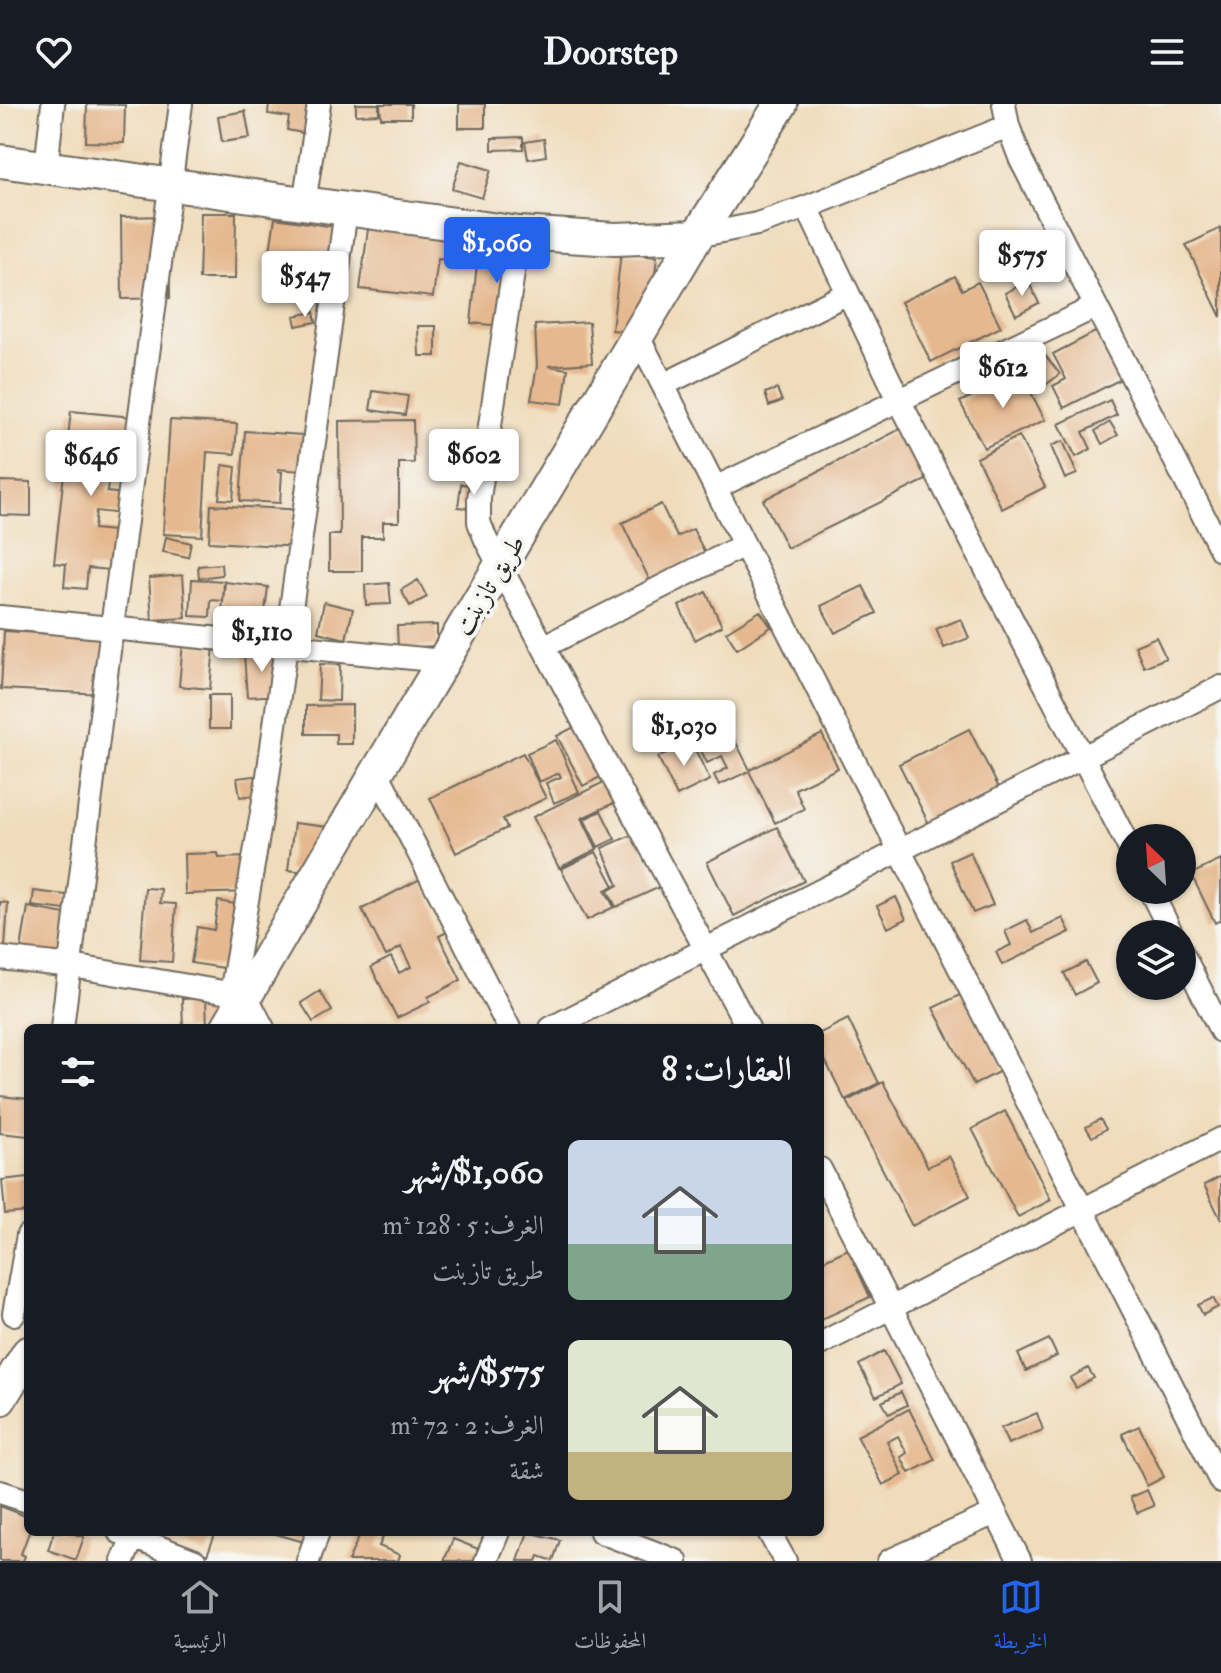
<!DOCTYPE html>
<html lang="ar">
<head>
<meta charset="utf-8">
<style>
  body { margin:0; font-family:"IM FELL Double Pica",Amiri,serif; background:#242831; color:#f1f3f6; direction:rtl; height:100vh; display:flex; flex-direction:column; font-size:30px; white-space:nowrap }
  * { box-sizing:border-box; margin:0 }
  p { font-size:26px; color:#9ea1a6 }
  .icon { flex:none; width:44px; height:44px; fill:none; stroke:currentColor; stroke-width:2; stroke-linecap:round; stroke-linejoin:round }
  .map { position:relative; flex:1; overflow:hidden; direction:ltr }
  .drawer { position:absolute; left:24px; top:920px; width:800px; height:512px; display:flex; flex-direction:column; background:#171b24; border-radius:12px; box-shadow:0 2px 6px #0004; direction:rtl }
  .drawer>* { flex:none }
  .needle { width:52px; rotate:335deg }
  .tools { position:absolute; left:1116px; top:720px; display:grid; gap:16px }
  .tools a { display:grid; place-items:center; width:80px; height:80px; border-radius:50%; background:#171b24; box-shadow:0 2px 6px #0004; font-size:40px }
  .price { position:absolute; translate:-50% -68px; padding:0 18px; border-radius:8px; background:#fff; color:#222; font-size:26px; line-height:52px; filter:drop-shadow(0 2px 4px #0008) }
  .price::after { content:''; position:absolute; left:50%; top:48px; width:24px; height:18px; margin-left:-12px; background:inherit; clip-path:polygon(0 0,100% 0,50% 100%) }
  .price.on { background:#2563eb; color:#fff }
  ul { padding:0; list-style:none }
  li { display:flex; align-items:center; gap:24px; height:200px; padding:0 32px }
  li span { display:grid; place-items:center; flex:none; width:224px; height:160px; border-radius:12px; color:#555 }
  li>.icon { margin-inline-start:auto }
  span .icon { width:96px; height:96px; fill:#fffc; stroke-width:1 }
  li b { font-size:34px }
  h2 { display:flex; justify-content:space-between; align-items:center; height:96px; padding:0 32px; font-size:34px }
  header { display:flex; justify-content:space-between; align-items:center; height:104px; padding:0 32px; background:#171b24; font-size:36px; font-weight:700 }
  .tabs { display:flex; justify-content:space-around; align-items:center; height:112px; border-top:2px solid #363941; background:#171b24; font-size:22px; color:#9ea1a6 }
  .tabs a { display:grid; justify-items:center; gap:4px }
  .tabs .on { color:#2563eb }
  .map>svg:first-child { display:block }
  .building { fill:#e5b88f }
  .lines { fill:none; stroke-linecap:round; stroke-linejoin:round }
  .street-casing { stroke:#70695d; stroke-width:26 }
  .secondary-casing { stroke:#70695d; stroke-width:36 }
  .street { stroke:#fff; stroke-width:22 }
  .secondary { stroke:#fff; stroke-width:32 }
  .labels { text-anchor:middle; stroke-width:8; stroke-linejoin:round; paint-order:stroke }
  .street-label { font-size:26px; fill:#2b2b2b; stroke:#f6f6f2 }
</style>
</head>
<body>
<header><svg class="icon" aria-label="menu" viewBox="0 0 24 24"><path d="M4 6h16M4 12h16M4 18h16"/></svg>Doorstep<svg class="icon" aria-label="heart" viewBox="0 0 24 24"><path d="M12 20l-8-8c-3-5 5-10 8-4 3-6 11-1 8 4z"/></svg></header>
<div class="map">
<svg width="1221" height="1457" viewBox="0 0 1221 1457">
  <rect width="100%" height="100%" fill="#f6f6f2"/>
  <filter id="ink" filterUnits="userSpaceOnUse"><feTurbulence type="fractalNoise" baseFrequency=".0125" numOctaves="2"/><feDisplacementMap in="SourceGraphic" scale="16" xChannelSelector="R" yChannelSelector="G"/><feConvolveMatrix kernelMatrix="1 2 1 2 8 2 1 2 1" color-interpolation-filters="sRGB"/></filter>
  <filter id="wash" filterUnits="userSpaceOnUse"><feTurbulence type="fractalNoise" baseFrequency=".006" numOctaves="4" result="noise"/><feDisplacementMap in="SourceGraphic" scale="32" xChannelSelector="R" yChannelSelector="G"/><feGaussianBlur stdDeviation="1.8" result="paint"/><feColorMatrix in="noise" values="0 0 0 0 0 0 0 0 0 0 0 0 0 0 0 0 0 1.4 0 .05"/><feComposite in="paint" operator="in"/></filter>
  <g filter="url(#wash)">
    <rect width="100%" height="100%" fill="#f0dcbb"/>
    <g id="blocks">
      <path class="building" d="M 87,0 L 125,1 L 124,39 L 86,38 Z
        M 269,0 L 308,0 L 303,29 L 287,26 L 289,13 L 268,10 Z
        M 356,0 L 379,0 L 379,10 L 356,11 Z
        M 380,0 L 411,0 L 411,14 L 381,14 Z
        M 459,0 L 485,0 L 485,24 L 459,24 Z
        M 245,7 L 250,34 L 222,38 L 218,12 Z
        M 523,33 L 523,45 L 492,46 L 492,34 Z
        M 544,35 L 546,52 L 528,55 L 525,38 Z
        M 461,57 L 491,66 L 482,94 L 452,85 Z
        M 201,109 L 236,109 L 235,175 L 199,175 Z
        M 169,112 L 170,194 L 122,195 L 121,113 Z
        M 275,114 L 342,124 L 334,171 L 309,166 L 306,184 L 290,182 L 293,165 L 268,161 Z
        M 1221,124 L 1221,213 L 1186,141 Z
        M 368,125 L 459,135 L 457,157 L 438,155 L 433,193 L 360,185 Z
        M 479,139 L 522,142 L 514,223 L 471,219 Z
        M 621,149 L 657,153 L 648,230 L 612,226 Z
        M 955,172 L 962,186 L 978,178 L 1001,223 L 931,258 L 901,198 Z
        M 1028,177 L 1039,199 L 1016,211 L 1005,189 Z
        M 314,208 L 316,218 L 296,222 L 294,212 Z
        M 589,218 L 592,259 L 548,262 L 568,265 L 563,300 L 531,296 L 537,262 L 535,221 Z
        M 418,222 L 436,222 L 436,252 L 419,252 Z
        M 1099,226 L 1123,274 L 1064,304 L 1053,282 L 1066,275 L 1053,250 Z
        M 1045,251 L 1060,270 L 1039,286 L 1024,267 Z
        M 1020,267 L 1045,316 L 984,344 L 960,298 Z
        M 777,285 L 782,297 L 769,302 L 765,289 Z
        M 373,287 L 408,292 L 405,311 L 370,306 Z
        M 1110,296 L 1117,311 L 1083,328 L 1091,345 L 1076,353 L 1059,320 Z
        M 71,307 L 143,314 L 141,339 L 86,333 L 84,345 L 101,347 L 99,360 L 110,361 L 107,388 L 133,391 L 131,411 L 96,407 L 94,425 L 125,428 L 121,467 L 88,464 L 86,485 L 64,483 L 66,460 L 54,459 Z
        M 170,316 L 237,320 L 235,350 L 207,348 L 202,432 L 163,430 Z
        M 413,316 L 414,359 L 399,359 L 399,418 L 383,418 L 383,433 L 362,433 L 362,467 L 329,467 L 329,431 L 340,431 L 339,317 Z
        M 1110,318 L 1118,331 L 1102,340 L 1095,327 Z
        M 906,322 L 932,373 L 787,444 L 763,396 Z
        M 245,327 L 317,332 L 315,368 L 278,365 L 278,368 L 282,368 L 280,399 L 240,397 Z
        M 1019,332 L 1045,383 L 1002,405 L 977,354 Z
        M 1063,337 L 1077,370 L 1065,375 L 1051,342 Z
        M 223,361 L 236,363 L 233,396 L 219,395 Z
        M 0,377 L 31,378 L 31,412 L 0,411 Z
        M 461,380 L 489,383 L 487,406 L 458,403 Z
        M 661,400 L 677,433 L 693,425 L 705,449 L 650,477 L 622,419 Z
        M 211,401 L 304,406 L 302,443 L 209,438 Z
        M 166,433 L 191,439 L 188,453 L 163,448 Z
        M 221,460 L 222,471 L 199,474 L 198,462 Z
        M 183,471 L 186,514 L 152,516 L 149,474 Z
        M 192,475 L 224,477 L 223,497 L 211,496 L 210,513 L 190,512 Z
        M 418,476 L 427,493 L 410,502 L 401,486 Z
        M 225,478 L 268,483 L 263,523 L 221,518 Z
        M 389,479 L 391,500 L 366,501 L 365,481 Z
        M 863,482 L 877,509 L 835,529 L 821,502 Z
        M 706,488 L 722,522 L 695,536 L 679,502 Z
        M 324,498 L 353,505 L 346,535 L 318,528 Z
        M 760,507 L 771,523 L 737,545 L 726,528 Z
        M 961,515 L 969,534 L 944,544 L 936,525 Z
        M 437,521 L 437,542 L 398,544 L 397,522 Z
        M 4,527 L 108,533 L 105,590 L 1,585 Z
        M 1156,533 L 1166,554 L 1144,563 L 1135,542 Z
        M 183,539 L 214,542 L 210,585 L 179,582 Z
        M 278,548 L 281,591 L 247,593 L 244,550 Z
        M 320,560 L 340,561 L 339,597 L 318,596 Z
        M 209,591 L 230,591 L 230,625 L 209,625 Z
        M 352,601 L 352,640 L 336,640 L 336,630 L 306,630 L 306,602 Z
        M 726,619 L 750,666 L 822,630 L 838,664 L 795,685 L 804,705 L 775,719 L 749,667 L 719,681 L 714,671 L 728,664 L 722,652 L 707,659 L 695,634 Z
        M 576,622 L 602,672 L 583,682 L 557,632 Z
        M 969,625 L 999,684 L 929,720 L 899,660 Z
        M 556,636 L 579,688 L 554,699 L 546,679 L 561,673 L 559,669 L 539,678 L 527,649 Z
        M 691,637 L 710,676 L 677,692 L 658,653 Z
        M 523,649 L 546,694 L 503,715 L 507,724 L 456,749 L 430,694 Z
        M 269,670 L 271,689 L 240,693 L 237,674 Z
        M 606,677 L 616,698 L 582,714 L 597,745 L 559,764 L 533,713 Z
        M 601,707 L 615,735 L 598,743 L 584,715 Z
        M 294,719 L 328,723 L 322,770 L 288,766 Z
        M 777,723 L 804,777 L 734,812 L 707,758 Z
        M 636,729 L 660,783 L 616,803 L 608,787 L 618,781 L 602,744 Z
        M 596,748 L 614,782 L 605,786 L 614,803 L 587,816 L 561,765 Z
        M 970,748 L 993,801 L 973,809 L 950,757 Z
        M 218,749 L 219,754 L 249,753 L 250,788 L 185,790 L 184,750 Z
        M 1221,756 L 1221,816 L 1215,819 L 1191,770 Z
        M 420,775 L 447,828 L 439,832 L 461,876 L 428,893 L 430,898 L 397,914 L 371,863 L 391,853 L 399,869 L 411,863 L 401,843 L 386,852 L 362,805 Z
        M 145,784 L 161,785 L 160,799 L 176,800 L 172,858 L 140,856 Z
        M 34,787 L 67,791 L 65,806 L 32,802 Z
        M 896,793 L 906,815 L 888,824 L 877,802 Z
        M 218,797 L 246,802 L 237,866 L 191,859 L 197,823 L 214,826 Z
        M 0,798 L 8,799 L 5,843 L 0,842 Z
        M 28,803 L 75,812 L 71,835 L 84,838 L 81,855 L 21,844 Z
        M 1063,814 L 1070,828 L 1002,861 L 996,848 L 1011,841 L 1005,827 L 1027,816 L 1033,829 Z
        M 1086,858 L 1097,879 L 1075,891 L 1064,869 Z
        M 320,887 L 332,907 L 313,918 L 301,899 Z
        M 964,889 L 1004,965 L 974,981 L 933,904 Z
        M 206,894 L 207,924 L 183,924 L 182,895 Z
        M 848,915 L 879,979 L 845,996 L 820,946 L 820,929 Z
        M 883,978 L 928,1063 L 949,1052 L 970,1092 L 912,1122 L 847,997 Z
        M 0,992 L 28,995 L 28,1032 L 0,1029 Z
        M 1005,1007 L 1051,1096 L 1018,1113 L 972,1025 Z
        M 1100,1015 L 1106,1025 L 1092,1033 L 1086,1023 Z
        M 1221,1072 L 1221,1116 L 1204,1081 Z
        M 28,1073 L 28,1108 L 5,1110 L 2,1076 Z
        M 848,1145 L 870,1193 L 820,1216 L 820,1158 Z
        M 1213,1194 L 1218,1203 L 1203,1211 L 1198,1201 Z
        M 1049,1235 L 1057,1252 L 1026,1267 L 1018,1250 Z
        M 884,1247 L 901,1280 L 876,1293 L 859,1261 Z
        M 1088,1264 L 1094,1274 L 1076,1284 L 1070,1274 Z
        M 901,1288 L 907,1301 L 889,1310 L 882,1298 Z
        M 909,1305 L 935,1356 L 909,1369 L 901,1353 L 907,1349 L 898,1332 L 887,1338 L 903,1371 L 883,1381 L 857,1332 Z
        M 1037,1309 L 1043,1326 L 1008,1340 L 1001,1324 Z
        M 1139,1322 L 1164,1373 L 1147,1382 L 1122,1330 Z
        M 1147,1386 L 1154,1402 L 1137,1409 L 1130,1393 Z
        M 0,1402 L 28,1413 L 29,1428 L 21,1450 L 25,1452 L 23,1457 L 0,1457 Z
        M 54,1428 L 68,1428 L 84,1433 L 76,1456 L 48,1446 Z
        M 158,1428 L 216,1428 L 207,1451 L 157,1431 Z
        M 269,1428 L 307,1428 L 304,1438 Z
        M 361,1428 L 385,1428 L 379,1442 L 400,1451 L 398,1457 L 348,1457 Z
        M 528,1428 L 560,1436 L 553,1457 L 539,1452 L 537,1457 L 518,1457 Z
        M 453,1435 L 491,1450 L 488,1457 L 444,1457 Z"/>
    </g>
  </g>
  <g filter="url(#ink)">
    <use href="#blocks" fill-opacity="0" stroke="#70695d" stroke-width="2"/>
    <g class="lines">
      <defs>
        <path id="street" d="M 1004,0 L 1008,22 L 1021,56 L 1221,446
          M 46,64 L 53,0
          M 304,100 L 319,0
          M 807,103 L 899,296 L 1130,745
          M 519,129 L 479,394 L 479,418 L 486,436 L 748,924
          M 697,132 L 757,120 L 807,103 L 1008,22
          M 638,232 L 1221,1378
          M 663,281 L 848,189
          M 715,384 L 1095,203
          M 0,513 L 443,557
          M 545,542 L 744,441
          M 377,668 L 509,924
          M 1150,786 L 1172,830
          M 1182,849 L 1221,927
          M 0,854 L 72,862 L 246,892 L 263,924
          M 231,890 L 267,679 L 346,106
          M 62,924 L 112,523 L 181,0
          M 551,924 L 1221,583
          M 820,1065 L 1020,1457
          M 14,1210 L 28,1131
          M 820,1240 L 1221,1035
          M 0,1388 L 28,1397
          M 119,1428 L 195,1457
          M 601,1428 L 676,1457
          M 769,1428 L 785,1457
          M 123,1457 L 135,1428
          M 308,1457 L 318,1428
          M 486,1457 L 498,1428
          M 889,1457 L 995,1409"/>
        <path id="secondary" d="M 0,57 L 519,129 L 615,135 L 697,132
          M 227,924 L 377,668 L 697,132 L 781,0
          M 0,1295 L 28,1249"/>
      </defs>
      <use href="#street" class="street-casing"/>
      <use href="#secondary" class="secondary-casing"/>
      <use href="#street" class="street"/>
      <use href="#secondary" class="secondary"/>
    </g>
  </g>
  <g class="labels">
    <g class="street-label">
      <text transform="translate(489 481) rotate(-59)" y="9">طريق تازبنت</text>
    </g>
  </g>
</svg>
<div class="tools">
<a><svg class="needle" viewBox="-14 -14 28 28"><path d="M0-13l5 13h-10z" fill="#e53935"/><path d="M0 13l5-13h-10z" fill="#9ea1a6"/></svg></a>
<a><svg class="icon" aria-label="layers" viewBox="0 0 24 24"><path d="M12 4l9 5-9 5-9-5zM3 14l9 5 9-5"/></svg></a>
</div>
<b class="price on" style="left:497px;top:181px">$1,060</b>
<b class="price" style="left:1022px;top:194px">$575</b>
<b class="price" style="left:305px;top:215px">$547</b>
<b class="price" style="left:1003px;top:306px">$612</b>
<b class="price" style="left:474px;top:393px">$602</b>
<b class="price" style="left:91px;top:394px">$646</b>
<b class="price" style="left:262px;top:570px">$1,110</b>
<b class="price" style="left:684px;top:664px">$1,030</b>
<section class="drawer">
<h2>العقارات: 8<svg class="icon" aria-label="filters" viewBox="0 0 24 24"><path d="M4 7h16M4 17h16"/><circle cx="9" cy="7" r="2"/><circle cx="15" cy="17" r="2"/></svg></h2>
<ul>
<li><span style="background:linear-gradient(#c9d6e8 65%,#7fa58c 0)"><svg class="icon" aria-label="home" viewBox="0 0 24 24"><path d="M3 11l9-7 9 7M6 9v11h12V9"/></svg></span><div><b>$1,060/شهر</b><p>الغرف: 5 · 128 m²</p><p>طريق تازبنت</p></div></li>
<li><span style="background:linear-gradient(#dfe7d0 70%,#c2b280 0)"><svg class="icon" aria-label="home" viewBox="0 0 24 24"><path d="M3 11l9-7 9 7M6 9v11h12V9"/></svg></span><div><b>$575/شهر</b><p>الغرف: 2 · 72 m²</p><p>شقة</p></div></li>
</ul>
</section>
</div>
<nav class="tabs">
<a class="on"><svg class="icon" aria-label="map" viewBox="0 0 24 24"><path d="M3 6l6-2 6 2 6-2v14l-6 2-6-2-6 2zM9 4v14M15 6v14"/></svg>الخريطة</a>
<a><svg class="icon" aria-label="saved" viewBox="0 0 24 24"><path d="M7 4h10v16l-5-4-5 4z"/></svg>المحفوظات</a>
<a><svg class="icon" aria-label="home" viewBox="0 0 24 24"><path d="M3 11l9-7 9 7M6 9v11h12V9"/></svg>الرئيسية</a>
</nav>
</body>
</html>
